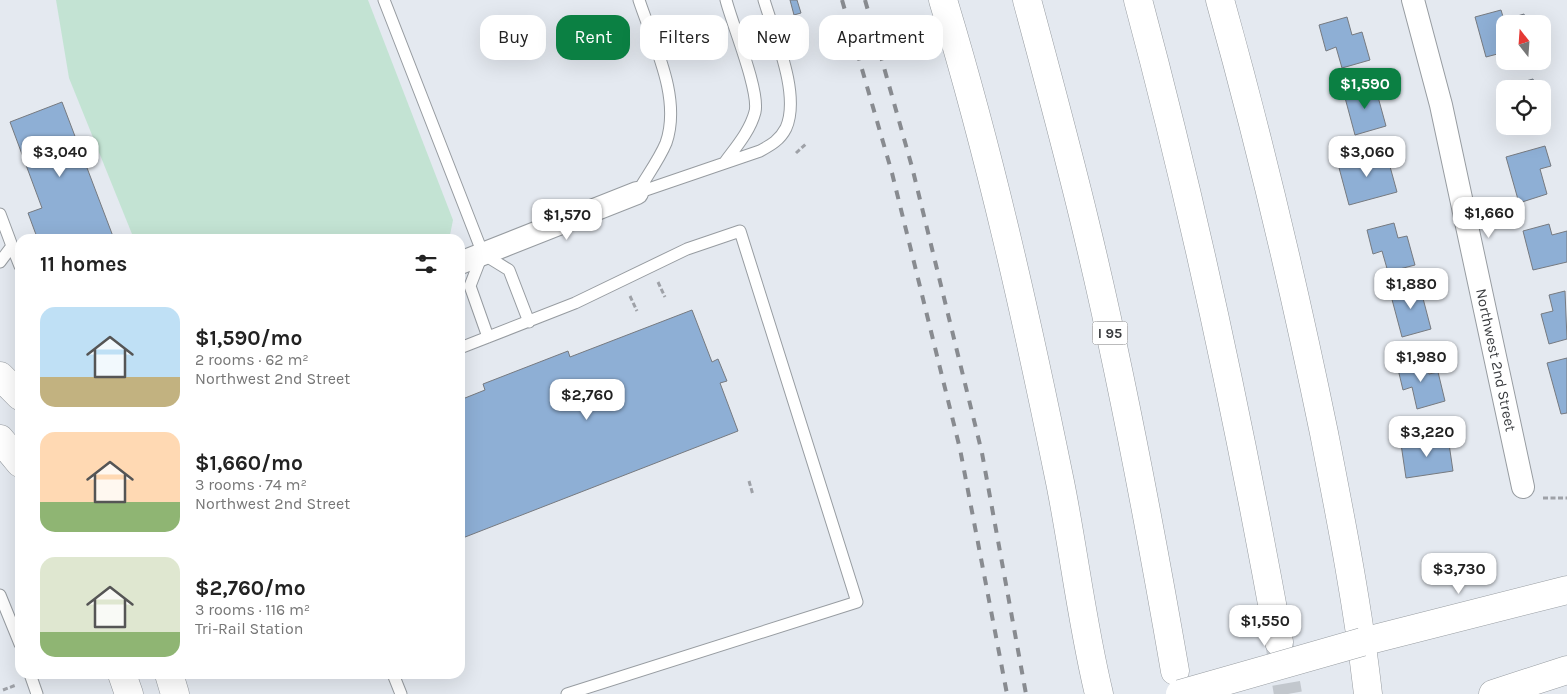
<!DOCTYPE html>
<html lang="en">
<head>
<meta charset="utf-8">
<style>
  body { margin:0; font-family:Karla,sans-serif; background:#f2f2f2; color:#222; height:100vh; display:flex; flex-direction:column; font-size:19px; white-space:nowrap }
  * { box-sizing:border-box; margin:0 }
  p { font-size:16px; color:#767676 }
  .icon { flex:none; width:28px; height:28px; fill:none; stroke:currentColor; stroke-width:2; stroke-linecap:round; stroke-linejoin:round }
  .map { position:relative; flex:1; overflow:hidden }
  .drawer { position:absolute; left:15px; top:234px; width:450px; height:445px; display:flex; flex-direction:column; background:#fff; border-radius:15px; box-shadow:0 5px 20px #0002 }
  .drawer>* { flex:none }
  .guide { position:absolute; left:480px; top:15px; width:475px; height:45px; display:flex; gap:10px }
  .needle { width:32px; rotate:343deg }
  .controls { position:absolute; left:1496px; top:15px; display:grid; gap:10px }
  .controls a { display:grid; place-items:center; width:55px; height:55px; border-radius:10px; background:#fff; box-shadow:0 5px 20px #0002; font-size:25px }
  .price { position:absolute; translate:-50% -42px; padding:0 11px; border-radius:10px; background:#fff; color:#222; font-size:16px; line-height:32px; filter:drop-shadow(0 1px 2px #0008) }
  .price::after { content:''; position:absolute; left:50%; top:30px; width:15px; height:11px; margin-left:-8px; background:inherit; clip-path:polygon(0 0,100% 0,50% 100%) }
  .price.on { background:#0b8043; color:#fff }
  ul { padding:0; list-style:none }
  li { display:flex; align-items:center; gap:15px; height:125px; padding:0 25px }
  li span { display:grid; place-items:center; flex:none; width:140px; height:100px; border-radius:15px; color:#555 }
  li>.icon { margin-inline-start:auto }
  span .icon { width:60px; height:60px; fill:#fffc; stroke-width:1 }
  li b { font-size:21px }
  h2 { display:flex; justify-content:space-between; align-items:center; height:60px; padding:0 25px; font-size:21px }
  .tag { padding:0 18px; border-radius:15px; background:#fff; box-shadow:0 5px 20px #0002; font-size:18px; line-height:45px }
  .tag.on { background:#0b8043; color:#fff }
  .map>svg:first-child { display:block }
  .green { fill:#c3e3d3 }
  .building { fill:#8eafd5; stroke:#767a80 }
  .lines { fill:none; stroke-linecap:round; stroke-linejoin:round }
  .motorway-tunnel { stroke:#c2c7cd; stroke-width:28; stroke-dasharray:28 14; stroke-linecap:butt }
  .service-casing { stroke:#979ca1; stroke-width:13 }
  .minor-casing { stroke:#979ca1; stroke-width:24 }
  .tertiary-casing { stroke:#979ca1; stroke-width:29 }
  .secondary-casing { stroke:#979ca1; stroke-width:29 }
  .motorway-casing { stroke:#979ca1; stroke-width:29 }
  .path { stroke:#9ea1a7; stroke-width:3; stroke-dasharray:5 2.5; stroke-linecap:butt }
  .service { stroke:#fff; stroke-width:11 }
  .minor { stroke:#fff; stroke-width:22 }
  .tertiary { stroke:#fff; stroke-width:28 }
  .secondary { stroke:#fff; stroke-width:28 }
  .motorway { stroke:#fff; stroke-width:28 }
  .rail { stroke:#888b90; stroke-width:4; stroke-dasharray:9 9; stroke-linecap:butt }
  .secondary-bridge-casing { stroke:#979ca1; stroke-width:29; stroke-linecap:butt }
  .secondary-bridge { stroke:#fff; stroke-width:28 }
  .labels { text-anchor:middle; stroke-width:4; stroke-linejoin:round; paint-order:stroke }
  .shield { fill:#fff; stroke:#767779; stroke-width:1 }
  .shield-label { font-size:14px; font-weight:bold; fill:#3b3d40 }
  .street-label { font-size:15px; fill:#3b3d40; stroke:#fff }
</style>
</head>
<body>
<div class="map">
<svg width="1567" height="694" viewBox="0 0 1567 694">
  <rect width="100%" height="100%" fill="#e4e9f0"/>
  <path class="green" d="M 56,0 L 368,0 L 453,220 L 450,235 L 441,239 L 134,239 L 69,78 Z"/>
  <path class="building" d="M 790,0 L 797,0 L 801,13 L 794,15 Z
    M 1501,10 L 1504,20 L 1524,14 L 1527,24 L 1505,24 L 1505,52 L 1486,57 L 1475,17 Z
    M 1347,17 L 1352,35 L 1362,32 L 1370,60 L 1342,68 L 1336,47 L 1326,51 L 1319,25 Z
    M 1533,79 L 1536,89 L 1505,89 L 1504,87 Z
    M 1375,86 L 1386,126 L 1355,135 L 1344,94 Z
    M 62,102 L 114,239 L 38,239 L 35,232 L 28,213 L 42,208 L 10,122 Z
    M 1505,102 L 1505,126 L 1533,126 L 1505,134 L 1497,104 Z
    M 1545,146 L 1551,166 L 1540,169 L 1547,194 L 1519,203 L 1506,157 Z
    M 1386,152 L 1397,192 L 1349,205 L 1338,164 Z
    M 1394,223 L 1398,238 L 1407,236 L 1415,265 L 1388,272 L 1382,251 L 1373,254 L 1367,230 Z
    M 1549,224 L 1552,235 L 1567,231 L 1567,262 L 1533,270 L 1523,231 Z
    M 1419,283 L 1431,329 L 1402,337 L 1390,292 Z
    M 1565,291 L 1567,339 L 1549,344 L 1541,314 L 1553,311 L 1549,295 Z
    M 692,310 L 712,362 L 718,359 L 727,381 L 720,383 L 738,431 L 460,539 L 460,400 L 485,390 L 483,384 L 568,351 L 570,357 Z
    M 1425,358 L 1429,374 L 1438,372 L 1445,401 L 1417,409 L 1412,387 L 1403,390 L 1397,365 Z
    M 1567,358 L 1567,413 L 1561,414 L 1547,363 Z
    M 1448,437 L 1453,471 L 1406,478 L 1401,444 Z"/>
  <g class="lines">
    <path class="motorway-tunnel" d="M 1279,642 L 1288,694"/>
    <defs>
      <path id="service" d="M 384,0 L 483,254 L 509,270 L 529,322
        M 725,162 C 736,147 750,131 755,112 C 760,91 732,24 726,0
        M 637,193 L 760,151 C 771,145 780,140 786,128 C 801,94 774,34 764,0
        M 637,193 C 646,177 659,160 666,143 C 682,97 653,43 639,0
        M 0,214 L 12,246 L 0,262
        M 12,246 L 20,266
        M 482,255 L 470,286 L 488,337
        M 460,348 L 575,303 L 687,249 L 740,231 L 857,602 L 567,694
        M 0,595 L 20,644
        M 30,674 L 37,694
        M 393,674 L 401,694"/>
      <path id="minor" d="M 1413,0 L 1441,105 L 1523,487
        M 460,263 L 637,193"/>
      <path id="tertiary" d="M 0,376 L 20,396
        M 0,439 L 20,463
        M 122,674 L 129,694
        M 169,674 L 175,694"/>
      <path id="secondary" d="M 1362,642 L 1567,590
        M 1493,694 L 1567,670"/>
      <path id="motorway" d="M 943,0 C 991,158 1027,320 1060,482 C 1074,552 1082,624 1099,694
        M 1027,0 C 1047,74 1067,148 1085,223 C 1121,371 1149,521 1175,671
        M 1138,0 C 1195,212 1240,426 1279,642
        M 1220,0 C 1260,143 1294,287 1324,433 C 1341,520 1358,606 1368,694"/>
    </defs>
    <use href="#service" class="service-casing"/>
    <use href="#minor" class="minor-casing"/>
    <use href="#tertiary" class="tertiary-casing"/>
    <use href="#secondary" class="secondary-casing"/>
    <use href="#motorway" class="motorway-casing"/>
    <path class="path" d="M 796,153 L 807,143
      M 658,282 L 665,297
      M 630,296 L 637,311
      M 749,481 L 753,495
      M 1543,498 L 1567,498
      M 3,690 L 16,685"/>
    <use href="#service" class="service"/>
    <use href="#minor" class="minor"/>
    <use href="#tertiary" class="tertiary"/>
    <use href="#secondary" class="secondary"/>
    <use href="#motorway" class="motorway"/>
    <path class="rail" d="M 842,0 L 892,173 L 960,449 L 1007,694
      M 865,0 L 912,167 L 982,453 L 1026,694"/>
    <defs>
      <path id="secondary-bridge" d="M 1180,694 L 1362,642"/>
    </defs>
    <use href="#secondary-bridge" class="secondary-bridge-casing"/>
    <use href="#secondary-bridge" class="secondary-bridge"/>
  </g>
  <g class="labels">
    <rect class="shield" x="1092.5" y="321.5" width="35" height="23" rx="4"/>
    <g class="shield-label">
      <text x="1110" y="338">I 95</text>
    </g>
    <g class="street-label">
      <text transform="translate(1496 360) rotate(78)" y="5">Northwest 2nd Street</text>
    </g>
  </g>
</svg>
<div class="controls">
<a><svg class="needle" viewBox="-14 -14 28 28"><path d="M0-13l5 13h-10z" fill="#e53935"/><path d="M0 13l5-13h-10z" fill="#767676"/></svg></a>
<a><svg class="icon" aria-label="locate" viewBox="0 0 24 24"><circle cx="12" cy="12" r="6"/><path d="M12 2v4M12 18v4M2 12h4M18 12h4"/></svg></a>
</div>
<b class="price on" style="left:1365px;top:110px">$1,590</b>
<b class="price" style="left:60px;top:178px">$3,040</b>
<b class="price" style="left:1367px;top:178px">$3,060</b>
<b class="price" style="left:1489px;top:239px">$1,660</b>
<b class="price" style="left:567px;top:241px">$1,570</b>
<b class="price" style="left:1411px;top:310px">$1,880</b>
<b class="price" style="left:1421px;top:383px">$1,980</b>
<b class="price" style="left:587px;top:421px">$2,760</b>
<b class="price" style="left:1427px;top:458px">$3,220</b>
<b class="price" style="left:1459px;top:595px">$3,730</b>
<b class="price" style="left:1265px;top:647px">$1,550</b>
<div class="guide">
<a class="tag">Buy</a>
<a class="tag on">Rent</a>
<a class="tag">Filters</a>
<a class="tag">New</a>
<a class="tag">Apartment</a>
</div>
<section class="drawer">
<h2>11 homes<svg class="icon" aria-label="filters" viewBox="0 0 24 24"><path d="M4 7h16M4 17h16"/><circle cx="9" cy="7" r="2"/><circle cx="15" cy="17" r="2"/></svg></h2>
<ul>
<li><span style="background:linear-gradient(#bfe0f5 70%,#c2b280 0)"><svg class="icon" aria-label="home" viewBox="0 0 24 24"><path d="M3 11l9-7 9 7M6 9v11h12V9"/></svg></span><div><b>$1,590/mo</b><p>2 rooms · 62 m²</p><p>Northwest 2nd Street</p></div></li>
<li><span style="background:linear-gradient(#ffd9b3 70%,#8fb573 0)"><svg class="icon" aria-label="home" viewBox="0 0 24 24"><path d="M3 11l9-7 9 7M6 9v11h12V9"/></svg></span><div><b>$1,660/mo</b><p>3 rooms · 74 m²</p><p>Northwest 2nd Street</p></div></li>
<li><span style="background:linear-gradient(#dfe7d0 75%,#8fb573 0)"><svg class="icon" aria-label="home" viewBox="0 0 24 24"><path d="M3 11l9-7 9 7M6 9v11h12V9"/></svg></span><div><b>$2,760/mo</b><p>3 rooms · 116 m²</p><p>Tri-Rail Station</p></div></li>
</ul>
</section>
</div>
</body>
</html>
